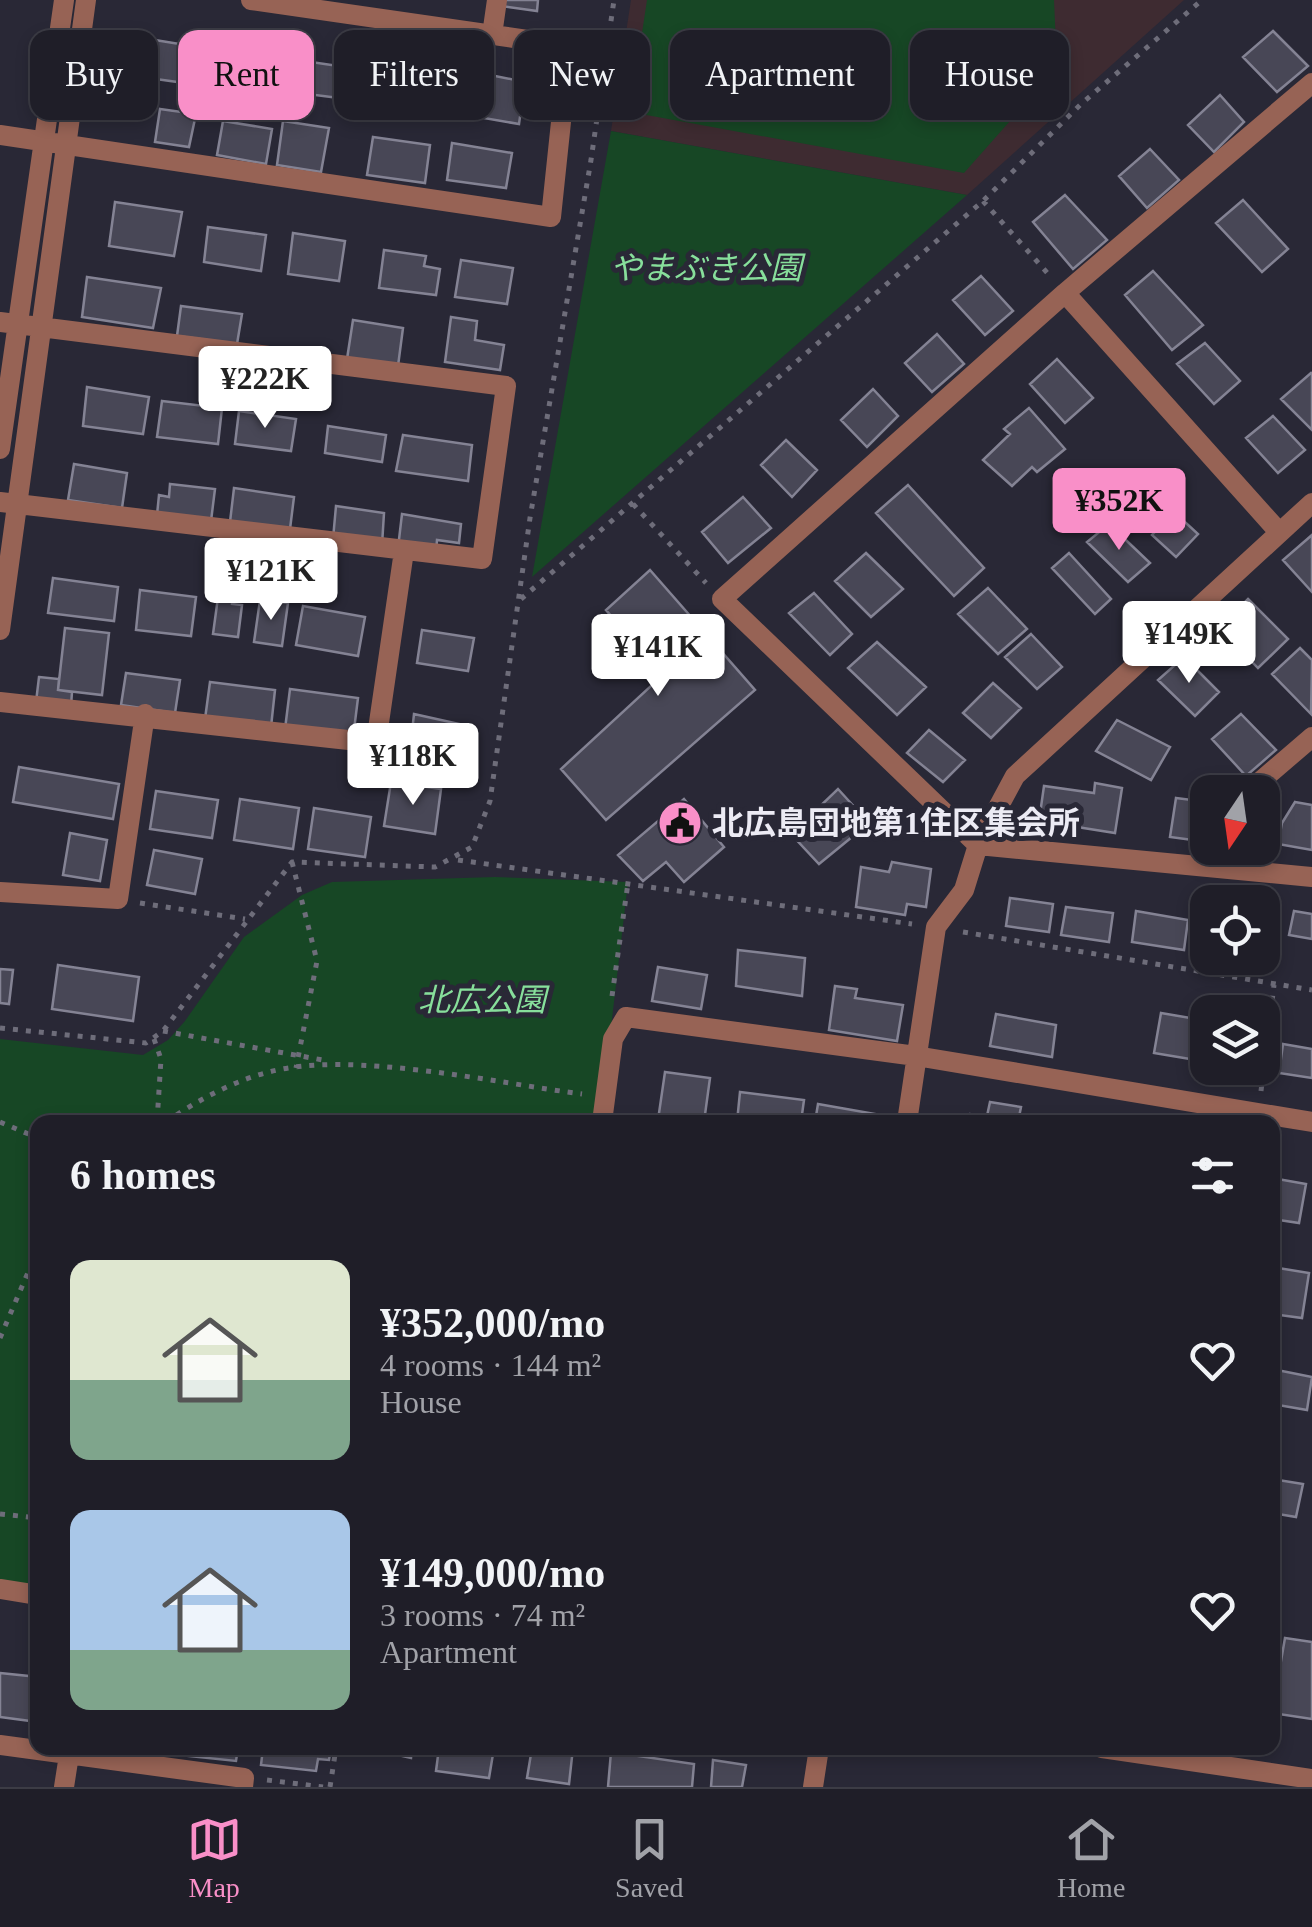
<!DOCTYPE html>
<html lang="en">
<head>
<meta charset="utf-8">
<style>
  body { margin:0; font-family:"Times New Roman","Noto Sans JP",serif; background:#2c2b34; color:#f1f3f6; height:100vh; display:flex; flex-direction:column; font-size:38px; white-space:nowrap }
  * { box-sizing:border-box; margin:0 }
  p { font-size:32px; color:#a1a2a8 }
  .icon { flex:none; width:55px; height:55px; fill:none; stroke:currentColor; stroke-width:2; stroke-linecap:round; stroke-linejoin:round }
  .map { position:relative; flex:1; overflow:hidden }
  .drawer { position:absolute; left:30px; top:1115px; width:1250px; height:640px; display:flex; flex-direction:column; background:#1f1e28; border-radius:20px; box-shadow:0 5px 15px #0003,0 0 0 2px #3c3c45 }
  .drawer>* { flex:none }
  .hud { position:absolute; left:30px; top:30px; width:1252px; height:90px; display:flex; gap:20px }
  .needle { width:65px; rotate:193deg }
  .tools { position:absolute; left:1190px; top:775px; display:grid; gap:20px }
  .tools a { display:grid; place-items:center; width:90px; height:90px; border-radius:20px; background:#1f1e28; box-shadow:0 5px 15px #0003,0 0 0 2px #3c3c45; font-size:50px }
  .price { position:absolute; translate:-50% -85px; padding:0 22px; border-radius:10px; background:#fff; color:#222; font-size:32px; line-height:65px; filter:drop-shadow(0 2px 5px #0008) }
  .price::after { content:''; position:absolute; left:50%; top:60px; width:30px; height:22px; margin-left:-15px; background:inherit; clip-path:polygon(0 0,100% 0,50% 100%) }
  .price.current { background:#f98fc8; color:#111 }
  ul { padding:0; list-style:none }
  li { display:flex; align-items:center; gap:30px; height:250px; padding:0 40px }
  li span { display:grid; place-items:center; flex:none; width:280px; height:200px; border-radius:20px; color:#555 }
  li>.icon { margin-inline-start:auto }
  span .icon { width:120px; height:120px; fill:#fffc; stroke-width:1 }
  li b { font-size:42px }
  h2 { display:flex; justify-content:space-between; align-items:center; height:120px; padding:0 40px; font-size:42px }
  .chip { padding:0 35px; border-radius:20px; background:#1f1e28; box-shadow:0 5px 15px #0003,0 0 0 2px #3c3c45; font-size:35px; line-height:90px }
  .chip.current { background:#f98fc8; color:#111 }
  .tabs { display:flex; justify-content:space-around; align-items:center; height:140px; border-top:2px solid #3c3c45; background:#1f1e28; font-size:28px; color:#a1a2a8 }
  .tabs a { display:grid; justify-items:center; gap:5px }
  .tabs .current { color:#f98fc8 }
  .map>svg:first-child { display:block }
  .education { fill:#3e2b31 }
  .green { fill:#174725 }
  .building { fill:#484756; stroke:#848394; stroke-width:2.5 }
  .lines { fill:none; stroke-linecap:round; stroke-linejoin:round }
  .path { stroke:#6e6d7a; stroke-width:5; stroke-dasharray:5 8; stroke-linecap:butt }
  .minor { stroke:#976355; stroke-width:20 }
  .tertiary { stroke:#976355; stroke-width:20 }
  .labels { text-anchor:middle; stroke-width:10; stroke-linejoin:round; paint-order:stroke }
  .park-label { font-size:32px; font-style:italic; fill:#87df9b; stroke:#292836 }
  .poi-label { font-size:32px; font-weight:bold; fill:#ecebf4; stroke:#292836; text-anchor:start }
</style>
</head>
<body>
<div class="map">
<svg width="1312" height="1787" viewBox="0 0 1312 1787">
  <rect width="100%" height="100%" fill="#292836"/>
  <path class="education" d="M 631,0 L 1184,0 L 967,195 L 611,131 Z"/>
  <path class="green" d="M 647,0 L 1054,0 L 1057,68 L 964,173 L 630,112 Z
    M 611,131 L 967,195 L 532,577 Z
    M 495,877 L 628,882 L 600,1122 L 38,1122 L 37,1595 L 0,1589 L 0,1039 L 143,1055 L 168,1040 L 185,1021 L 244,937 L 302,895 L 332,882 Z"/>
  <path class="building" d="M 495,0 L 538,0 L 537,11 L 494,5 Z
    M 1273,31 L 1308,66 L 1277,92 L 1243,57 Z
    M 155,40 L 198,47 L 192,84 L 134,76 L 137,55 L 153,57 Z
    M 218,44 L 265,51 L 261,84 L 212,76 Z
    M 372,52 L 416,59 L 412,102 L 367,96 Z
    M 311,62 L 359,69 L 355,100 L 307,94 Z
    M 485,74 L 525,82 L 519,124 L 455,113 L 459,87 L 482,91 Z
    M 1220,95 L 1244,122 L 1214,152 L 1188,125 Z
    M 160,109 L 196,114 L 189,147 L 155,142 Z
    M 223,121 L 272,129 L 266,164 L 217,155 Z
    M 283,121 L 329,128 L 321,172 L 277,165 Z
    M 373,137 L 430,145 L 425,183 L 367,175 Z
    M 452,143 L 512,153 L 506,188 L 447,180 Z
    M 1150,149 L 1179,180 L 1147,208 L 1119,176 Z
    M 1065,195 L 1107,240 L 1073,269 L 1033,222 Z
    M 1243,200 L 1288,249 L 1262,272 L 1216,223 Z
    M 115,202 L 182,212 L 174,256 L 109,246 Z
    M 208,227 L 266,235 L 261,271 L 204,262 Z
    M 293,233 L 345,241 L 339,281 L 288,274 Z
    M 384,250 L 426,256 L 424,266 L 440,269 L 436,295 L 379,288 Z
    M 461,260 L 513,268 L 507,304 L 455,297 Z
    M 1153,271 L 1203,325 L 1172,350 L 1125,295 Z
    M 981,276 L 1013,311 L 985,335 L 953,300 Z
    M 87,277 L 161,288 L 153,328 L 82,317 Z
    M 181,306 L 242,314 L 237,344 L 177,336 Z
    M 451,317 L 477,321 L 475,340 L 504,345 L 500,370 L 445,362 Z
    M 353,320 L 403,328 L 398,366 L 347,359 Z
    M 937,334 L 964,364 L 932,392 L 905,363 Z
    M 1205,343 L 1240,381 L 1214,404 L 1177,364 Z
    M 1057,359 L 1093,398 L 1065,423 L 1030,384 Z
    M 1311,373 L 1312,374 L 1312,430 L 1281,399 Z
    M 87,387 L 149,397 L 143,434 L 83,426 Z
    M 873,389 L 898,416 L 867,447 L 841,420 Z
    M 162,401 L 222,408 L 218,444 L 157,437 Z
    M 1029,408 L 1065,449 L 1037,472 L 1032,467 L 1012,486 L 983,460 L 1010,434 L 1004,429 Z
    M 239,411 L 296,419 L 291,451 L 235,444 Z
    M 1273,416 L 1305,450 L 1278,473 L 1246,438 Z
    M 328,426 L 386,435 L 382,462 L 325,453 Z
    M 403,435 L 472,445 L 468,481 L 396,471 Z
    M 786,440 L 817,470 L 792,497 L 761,465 Z
    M 74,464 L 127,473 L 122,508 L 68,500 Z
    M 170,484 L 215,489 L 211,521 L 157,515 L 159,495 L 169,497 Z
    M 908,485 L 984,568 L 954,596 L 876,513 Z
    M 234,488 L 294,497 L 290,529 L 230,522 Z
    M 743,497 L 771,528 L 728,563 L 702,532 Z
    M 336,506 L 384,513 L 382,545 L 333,539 Z
    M 1174,512 L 1198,534 L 1176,557 L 1152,535 Z
    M 402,514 L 461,524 L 459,543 L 437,540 L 436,552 L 398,548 Z
    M 1109,524 L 1150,563 L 1128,582 L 1087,542 Z
    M 1312,535 L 1312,592 L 1283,560 Z
    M 866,553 L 903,589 L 871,617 L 835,581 Z
    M 1069,553 L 1111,599 L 1095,614 L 1052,568 Z
    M 650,570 L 755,690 L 606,820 L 561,769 L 663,675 L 606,610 Z
    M 53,578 L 118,587 L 114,621 L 48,613 Z
    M 988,588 L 1027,629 L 998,654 L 958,614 Z
    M 140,590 L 196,597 L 191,636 L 136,630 Z
    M 219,590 L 233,592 L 232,604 L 242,605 L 238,637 L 213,634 Z
    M 814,593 L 852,634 L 830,655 L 789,613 Z
    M 1248,599 L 1288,639 L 1258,668 L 1219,628 Z
    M 260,600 L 288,603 L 282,646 L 254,642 Z
    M 303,606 L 365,617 L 358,656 L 296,645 Z
    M 65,628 L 109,633 L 102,695 L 58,690 Z
    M 422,630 L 474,638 L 468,671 L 417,663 Z
    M 1031,634 L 1062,667 L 1037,689 L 1005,657 Z
    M 877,642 L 926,687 L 897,715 L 848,668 Z
    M 1300,648 L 1312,660 L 1311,714 L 1272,674 Z
    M 1184,657 L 1219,692 L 1195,716 L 1158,680 Z
    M 126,673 L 180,680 L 175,713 L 121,705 Z
    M 39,677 L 59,679 L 58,690 L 72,692 L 71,706 L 36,702 Z
    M 210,682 L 275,690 L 271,727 L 205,719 Z
    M 993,683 L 1021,708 L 991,738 L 963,713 Z
    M 290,689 L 358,698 L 353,738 L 285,729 Z
    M 414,714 L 468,726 L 464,753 L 410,750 Z
    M 1241,714 L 1276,750 L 1246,776 L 1212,739 Z
    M 1117,720 L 1170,747 L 1151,780 L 1096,751 Z
    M 929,730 L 965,760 L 943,782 L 907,753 Z
    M 19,767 L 119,784 L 113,819 L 13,802 Z
    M 391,782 L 441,789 L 435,834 L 384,826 Z
    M 1095,783 L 1122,788 L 1115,833 L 1039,821 L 1044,786 L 1094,793 Z
    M 838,789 L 869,823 L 819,864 L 791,834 Z
    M 156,791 L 218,800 L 212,838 L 150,829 Z
    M 1176,798 L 1208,802 L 1208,842 L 1170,837 Z
    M 240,799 L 299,808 L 293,849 L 234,840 Z
    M 684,799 L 724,847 L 684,882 L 666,862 L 643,881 L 618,855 Z
    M 1295,802 L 1312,805 L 1312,850 L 1278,844 L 1282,823 Z
    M 314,808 L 371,817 L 365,857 L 308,849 Z
    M 70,833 L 107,840 L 100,881 L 63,875 Z
    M 154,850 L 202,859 L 195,894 L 147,885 Z
    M 892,862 L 931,869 L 926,907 L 907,904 L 905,915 L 856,907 L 861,867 L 889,872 Z
    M 1205,895 L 1249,902 L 1208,902 L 1208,934 L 1199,933 Z
    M 1010,898 L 1053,904 L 1049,932 L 1006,926 Z
    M 1066,907 L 1113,913 L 1109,942 L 1061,935 Z
    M 1136,911 L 1188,920 L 1184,950 L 1132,942 Z
    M 1294,911 L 1312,914 L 1312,939 L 1289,935 Z
    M 738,950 L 805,958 L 802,996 L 736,986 Z
    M 58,965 L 139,977 L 133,1021 L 52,1009 Z
    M 658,967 L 707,975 L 701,1009 L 652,1001 Z
    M 0,969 L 13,970 L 9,1004 L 0,1003 Z
    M 835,986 L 857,989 L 855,998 L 903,1005 L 897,1041 L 829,1030 Z
    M 1161,1013 L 1208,1021 L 1208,1062 L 1154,1053 Z
    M 996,1014 L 1056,1025 L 1052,1057 L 990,1046 Z
    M 1283,1044 L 1312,1049 L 1312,1078 L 1279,1073 Z
    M 665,1072 L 710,1078 L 704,1122 L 658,1120 Z
    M 740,1092 L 804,1100 L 801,1122 L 737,1122 Z
    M 990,1102 L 1021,1107 L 1018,1122 L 968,1122 L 970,1114 L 987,1116 Z
    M 818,1104 L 875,1114 L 874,1122 L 815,1122 Z
    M 1039,1115 L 1089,1122 L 1037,1122 Z
    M 1272,1178 L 1306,1184 L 1299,1223 L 1272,1219 Z
    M 1272,1267 L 1309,1273 L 1302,1318 L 1272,1314 Z
    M 1272,1369 L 1312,1377 L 1307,1410 L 1272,1404 Z
    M 1272,1479 L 1303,1484 L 1296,1517 L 1272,1513 Z
    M 1285,1638 L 1312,1642 L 1312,1719 L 1272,1713 Z
    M 0,1673 L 38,1677 L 38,1722 L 0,1717 Z
    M 170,1748 L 238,1748 L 236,1761 L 169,1754 Z
    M 263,1748 L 331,1748 L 329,1760 L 318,1759 L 316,1771 L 261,1765 Z
    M 367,1748 L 412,1748 L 411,1758 Z
    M 439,1748 L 494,1748 L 489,1778 L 436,1771 Z
    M 532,1748 L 573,1748 L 569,1784 L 527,1778 Z
    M 611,1752 L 694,1764 L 692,1787 L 608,1787 Z
    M 713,1760 L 746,1765 L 742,1787 L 711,1787 Z"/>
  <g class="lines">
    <path class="path" d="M 983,201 L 1051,277
      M 633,504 L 706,583
      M 521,599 L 983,201 L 1080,105 L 1202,0
      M 458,860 L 912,924
      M 292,862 L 317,961 L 296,1068
      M 140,903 L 245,919
      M 963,932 L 1312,990
      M 612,996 L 628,883
      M 0,1028 L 146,1043 L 163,1031 L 292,862 L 435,867 L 472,847 L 490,801 L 530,518 L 591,160 L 614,0
      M 163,1031 L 328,1061
      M 154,1039 L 161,1059 L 157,1122
      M 1261,1091 L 1274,985
      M 0,1122 L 38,1138
      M 166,1122 C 196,1101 233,1081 269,1072 C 350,1050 496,1083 582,1094
      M 0,1338 L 38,1249
      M 0,1514 L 38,1518
      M 267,1780 L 323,1787
      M 330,1787 L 336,1748"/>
    <path class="minor" d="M 492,35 L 497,0
      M 1312,83 L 1065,293 L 722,599 L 978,845 L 1312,877
      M 0,135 L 551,217 L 569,46 L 251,0
      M 1065,293 L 1279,532
      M 0,322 L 506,386 L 482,559 L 0,502
      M 0,449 L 64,0
      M 0,630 L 86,0
      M 0,702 L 376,743 L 404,551
      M 1248,792 L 1312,737
      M 0,892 L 118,899 L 145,714
      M 602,1122 L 613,1039 L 626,1017 L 916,1056 L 1312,1122
      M 907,1122 L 936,927 L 964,890 L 978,845 L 1015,776 L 1312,503
      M 0,1745 L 244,1778 L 243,1787
      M 64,1787 L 69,1755
      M 813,1787 L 819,1748"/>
    <path class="tertiary" d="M 0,1589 L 38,1595
      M 1102,1748 L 1312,1779"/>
  </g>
  <defs>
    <symbol id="civic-disc" viewBox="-11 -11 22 22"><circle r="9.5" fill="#f98fc8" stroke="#292836"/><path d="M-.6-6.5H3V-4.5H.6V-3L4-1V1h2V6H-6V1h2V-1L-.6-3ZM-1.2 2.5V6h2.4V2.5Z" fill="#111"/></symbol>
  </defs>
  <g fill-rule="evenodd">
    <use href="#civic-disc" x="655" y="798" width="50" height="50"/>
  </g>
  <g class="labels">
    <g class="park-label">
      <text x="706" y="279">やまぶき公園</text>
      <text x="482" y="1011">北広公園</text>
    </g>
    <g class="poi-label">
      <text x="712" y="834">北広島団地第1住区集会所</text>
    </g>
  </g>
</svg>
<div class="tools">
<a><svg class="needle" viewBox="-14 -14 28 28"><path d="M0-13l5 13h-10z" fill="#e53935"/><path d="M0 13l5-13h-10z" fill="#a1a2a8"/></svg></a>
<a><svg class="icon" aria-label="locate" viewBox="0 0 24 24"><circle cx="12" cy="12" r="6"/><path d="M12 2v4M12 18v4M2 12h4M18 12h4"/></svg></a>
<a><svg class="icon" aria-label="layers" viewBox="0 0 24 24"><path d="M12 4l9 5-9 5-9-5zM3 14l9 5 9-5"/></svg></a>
</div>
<b class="price" style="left:265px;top:431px">¥222K</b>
<b class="price current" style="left:1119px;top:553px">¥352K</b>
<b class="price" style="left:271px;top:623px">¥121K</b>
<b class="price" style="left:1189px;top:686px">¥149K</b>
<b class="price" style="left:658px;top:699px">¥141K</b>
<b class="price" style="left:413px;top:808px">¥118K</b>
<div class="hud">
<a class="chip">Buy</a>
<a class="chip current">Rent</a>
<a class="chip">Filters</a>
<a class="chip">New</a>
<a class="chip">Apartment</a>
<a class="chip">House</a>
</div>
<section class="drawer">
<h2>6 homes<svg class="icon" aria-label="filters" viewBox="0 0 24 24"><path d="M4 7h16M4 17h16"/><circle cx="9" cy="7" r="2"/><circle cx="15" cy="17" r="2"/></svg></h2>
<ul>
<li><span style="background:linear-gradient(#dfe7d0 60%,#7fa58c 0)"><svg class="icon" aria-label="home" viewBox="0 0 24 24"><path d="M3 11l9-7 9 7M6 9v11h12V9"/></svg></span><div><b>¥352,000/mo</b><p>4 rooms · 144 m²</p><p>House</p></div><svg class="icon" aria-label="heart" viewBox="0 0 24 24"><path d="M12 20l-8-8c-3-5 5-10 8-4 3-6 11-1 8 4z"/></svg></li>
<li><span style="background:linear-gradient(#a9c7e8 70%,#7fa58c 0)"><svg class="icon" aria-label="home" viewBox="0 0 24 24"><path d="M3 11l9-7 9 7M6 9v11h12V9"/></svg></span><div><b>¥149,000/mo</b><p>3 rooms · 74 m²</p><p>Apartment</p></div><svg class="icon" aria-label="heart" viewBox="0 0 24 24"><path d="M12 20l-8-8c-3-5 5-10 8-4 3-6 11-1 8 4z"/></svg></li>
</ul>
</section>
</div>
<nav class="tabs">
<a class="current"><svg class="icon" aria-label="map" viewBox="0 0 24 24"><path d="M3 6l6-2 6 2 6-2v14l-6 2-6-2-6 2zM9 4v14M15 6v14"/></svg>Map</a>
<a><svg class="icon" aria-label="saved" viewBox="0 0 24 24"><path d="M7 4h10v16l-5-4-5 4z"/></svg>Saved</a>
<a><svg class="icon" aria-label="home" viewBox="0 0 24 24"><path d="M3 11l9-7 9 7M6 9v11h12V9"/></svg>Home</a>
</nav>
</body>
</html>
